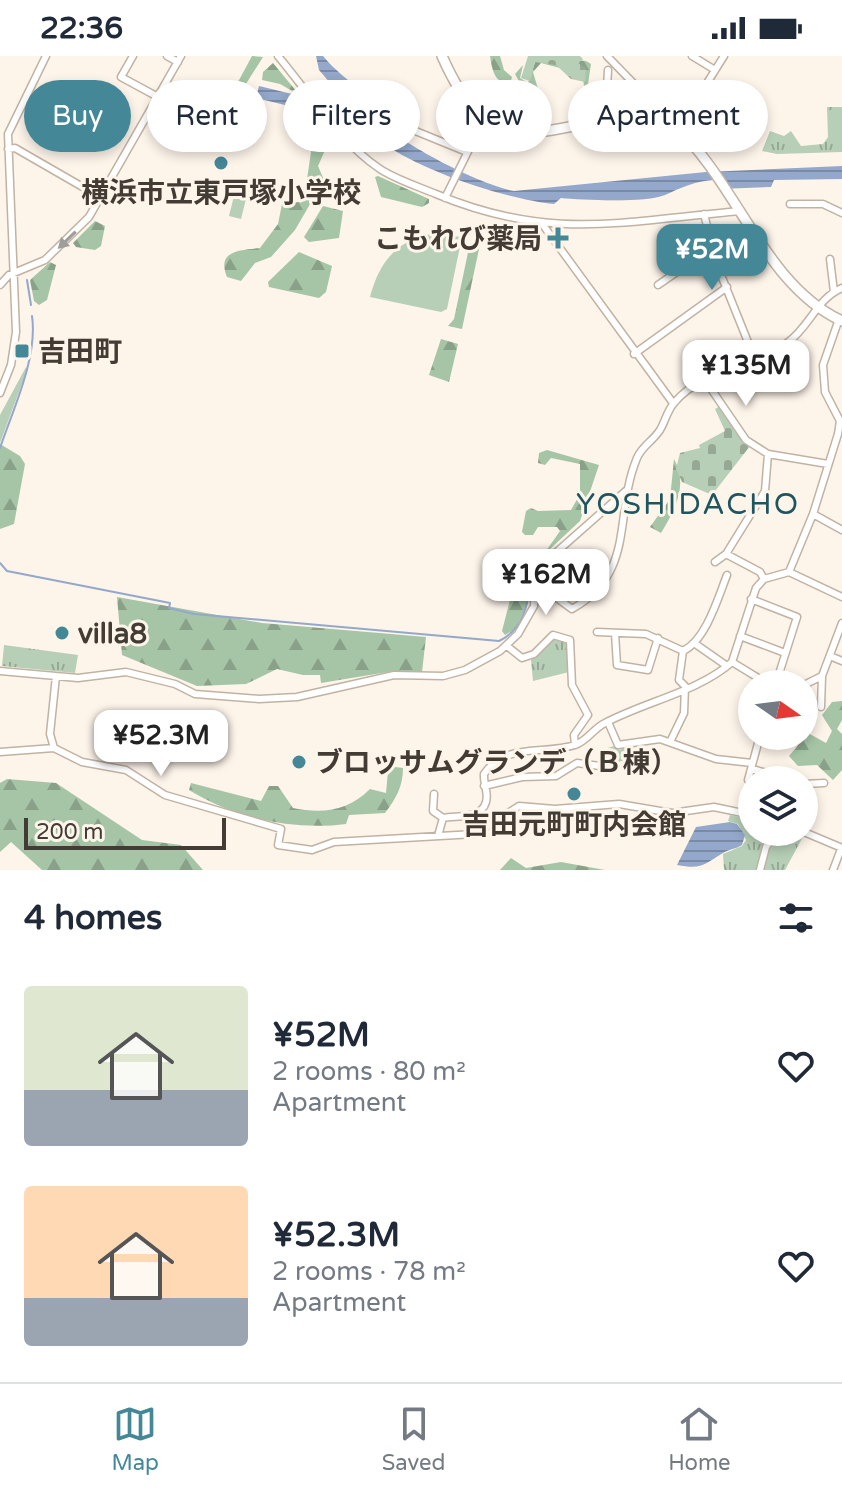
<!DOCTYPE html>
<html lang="en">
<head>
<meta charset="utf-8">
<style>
  body { margin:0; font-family:"Varela Round","Noto Sans JP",sans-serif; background:#f6f6f7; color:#1f2937; height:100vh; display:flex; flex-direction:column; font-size:30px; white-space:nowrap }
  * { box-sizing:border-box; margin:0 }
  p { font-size:26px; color:#747a83 }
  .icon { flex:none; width:44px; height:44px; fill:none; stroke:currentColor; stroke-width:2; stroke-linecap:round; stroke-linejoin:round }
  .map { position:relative; height:814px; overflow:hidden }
  .panel { display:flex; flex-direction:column; background:#fff; flex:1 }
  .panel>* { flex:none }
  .banner { position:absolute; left:24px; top:24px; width:794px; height:72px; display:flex; gap:16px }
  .needle { width:52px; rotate:104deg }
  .fabs { position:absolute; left:738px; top:614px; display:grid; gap:16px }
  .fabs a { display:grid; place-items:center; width:80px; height:80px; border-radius:50%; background:#fff; box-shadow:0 4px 12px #0003; font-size:40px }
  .scale { position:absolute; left:24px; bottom:20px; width:202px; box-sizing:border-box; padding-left:8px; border:4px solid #423c35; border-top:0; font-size:22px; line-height:28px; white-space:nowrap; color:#423c35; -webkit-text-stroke:6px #fdf4ea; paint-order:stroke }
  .price { position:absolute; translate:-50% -68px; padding:0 18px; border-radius:16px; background:#fff; color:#222; font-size:26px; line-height:52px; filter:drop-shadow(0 2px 4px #0008) }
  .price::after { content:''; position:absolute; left:50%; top:48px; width:24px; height:18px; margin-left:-12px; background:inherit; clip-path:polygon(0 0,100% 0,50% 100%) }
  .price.on { background:#448897; color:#fff }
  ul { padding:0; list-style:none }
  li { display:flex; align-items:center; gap:24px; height:200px; padding:0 24px }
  li span { display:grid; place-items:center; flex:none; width:224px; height:160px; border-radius:8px; color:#555 }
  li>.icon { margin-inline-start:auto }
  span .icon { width:96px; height:96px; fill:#fffc; stroke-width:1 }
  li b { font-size:34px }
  h2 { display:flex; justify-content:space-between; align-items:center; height:96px; padding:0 24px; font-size:34px }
  .pill { padding:0 28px; border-radius:36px; background:#fff; box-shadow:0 4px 12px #0003; font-size:28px; line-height:72px }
  .pill.on { background:#448897; color:#fff }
  .status { display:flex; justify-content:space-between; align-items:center; height:56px; padding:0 40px; background:#fff; direction:ltr }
  .status svg { height:22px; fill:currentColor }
  .dock { display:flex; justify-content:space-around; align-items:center; height:112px; border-top:2px solid #e0e1e3; background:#fff; font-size:22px; color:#747a83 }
  .dock a { display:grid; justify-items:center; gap:4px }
  .dock .on { color:#448897 }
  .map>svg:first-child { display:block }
  .grass { fill:#b7cfb6 }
  .forest { fill:url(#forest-firs) }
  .cemetery { fill:url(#cemetery-stones) }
  .park { fill:url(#park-tufts) }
  .water { fill:url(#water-rules) }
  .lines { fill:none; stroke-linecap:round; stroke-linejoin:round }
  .stream { stroke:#93a8ca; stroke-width:2 }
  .minor-casing { stroke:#c1b3a3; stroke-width:9 }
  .highway-casing { stroke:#c1b3a3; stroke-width:12 }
  .minor { stroke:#fff; stroke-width:6 }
  .highway { stroke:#fff; stroke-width:9 }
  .oneway { fill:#a09e9a }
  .poi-dot { fill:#448897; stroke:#fdf4ea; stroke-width:3 }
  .labels { text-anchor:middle; stroke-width:6; stroke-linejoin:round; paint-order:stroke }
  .poi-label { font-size:28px; font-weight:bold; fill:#423c35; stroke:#fdf4ea; text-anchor:start }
  .neighbourhood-label { font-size:30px; letter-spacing:2px; fill:#1d5560; stroke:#fdf4ea }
</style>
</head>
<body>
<div class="status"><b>22:36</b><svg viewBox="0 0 49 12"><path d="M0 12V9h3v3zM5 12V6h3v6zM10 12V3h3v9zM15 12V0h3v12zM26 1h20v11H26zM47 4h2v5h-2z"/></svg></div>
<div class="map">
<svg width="842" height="814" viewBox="0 0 842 814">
  <defs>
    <pattern id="forest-firs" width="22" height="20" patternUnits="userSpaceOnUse" patternTransform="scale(2)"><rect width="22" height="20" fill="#a6c5a6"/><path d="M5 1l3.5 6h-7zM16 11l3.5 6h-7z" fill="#89a188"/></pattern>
    <pattern id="cemetery-stones" width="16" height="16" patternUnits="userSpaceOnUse" patternTransform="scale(2)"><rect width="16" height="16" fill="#b7cfb6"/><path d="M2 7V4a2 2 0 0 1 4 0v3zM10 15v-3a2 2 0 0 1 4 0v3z" fill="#96a995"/></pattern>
    <pattern id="park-tufts" width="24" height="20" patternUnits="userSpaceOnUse" patternTransform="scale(2)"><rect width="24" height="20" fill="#b7cfb6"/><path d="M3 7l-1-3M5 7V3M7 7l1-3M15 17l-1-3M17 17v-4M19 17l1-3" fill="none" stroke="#96a995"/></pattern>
    <pattern id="water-rules" width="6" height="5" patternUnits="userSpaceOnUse" patternTransform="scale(2)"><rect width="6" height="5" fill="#93a8ca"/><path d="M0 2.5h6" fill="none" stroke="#7a8aa5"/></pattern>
  </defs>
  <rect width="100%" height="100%" fill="#fdf4ea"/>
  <path class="grass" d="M 235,136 L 247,139 L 241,163 L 229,160 Z
    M 432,178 L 462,181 L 447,253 L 441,256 L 370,241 C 379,207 396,184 432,178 Z
    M 26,311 L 27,314 L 0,387 L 0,359 Z"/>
  <path class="forest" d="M 252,0 L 263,1 L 225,61 L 218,63 Z
    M 490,0 L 500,0 L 504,14 L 512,21 L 510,28 C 494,27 492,13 490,0 Z
    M 537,0 L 586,5 L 591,8 L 588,28 L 584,30 L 582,12 L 560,12 L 541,7 L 533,16 L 538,33 L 520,27 L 515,18 L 523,9 L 520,22 L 528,27 Z
    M 273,7 L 335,82 L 333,89 L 326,92 L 318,110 L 324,124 L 295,174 L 271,201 L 255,207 L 241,225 L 227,221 C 216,194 241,194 260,192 L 278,168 L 282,148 L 299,146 L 305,137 L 313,82 L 306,60 L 294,36 L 280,28 L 262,24 L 263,16 Z
    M 378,120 L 429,143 L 429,147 L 422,151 L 381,141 L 375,121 Z
    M 323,150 L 343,155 L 339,182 L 309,186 L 304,181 Z
    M 95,165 L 105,170 L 101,190 L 95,194 L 76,191 L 73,187 Z
    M 476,178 L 482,179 L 462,273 L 448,270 L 454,263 L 470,187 L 474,187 Z
    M 299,196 L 332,210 L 326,236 L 319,242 L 269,231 L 268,226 Z
    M 50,206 L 56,209 L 47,244 L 39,249 L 34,245 L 30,224 Z
    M 441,283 L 458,288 L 449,326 L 429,319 Z
    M 0,388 L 20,400 L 25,408 L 14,468 L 0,473 Z
    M 547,394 L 599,409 L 580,465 L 533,509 L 527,550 L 515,573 L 505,579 L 502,575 L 514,528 L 524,524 L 524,514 L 514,505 L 524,493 L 534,503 L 546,495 L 560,475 L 557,471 L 538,471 L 533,479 L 525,479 L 522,476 L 526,455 L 531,452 L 538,455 L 571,454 L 580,438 L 580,408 L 551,402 L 545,409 L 538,407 L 539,397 Z
    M 674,403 C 688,429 676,452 661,477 L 650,471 L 670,443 Z
    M 117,541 L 262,567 L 426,581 L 422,616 L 394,615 L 321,627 L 320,619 L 303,619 L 277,613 L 246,628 L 197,630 L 122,599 Z
    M 842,645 L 842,664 L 837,673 L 842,678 L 842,714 L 833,724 L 817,709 L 798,710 L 789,700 L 808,677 L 826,687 L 832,675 L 822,659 L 832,646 Z
    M 395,711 L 403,712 C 403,730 396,743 385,757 L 349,759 L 346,768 C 293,775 234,762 189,734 L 191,727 L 261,745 L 269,730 L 278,730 L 293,752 C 323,758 348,755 370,733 L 386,737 L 388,715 Z
    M 7,723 L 56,727 L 142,784 L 181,789 L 203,814 L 42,814 L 11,786 L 0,796 L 0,727 Z
    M 511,802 L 526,812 L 561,806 L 605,814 L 500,814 Z"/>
  <path class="cemetery" d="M 528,0 L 580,0 L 583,3 L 578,7 L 586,12 L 585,26 L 571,23 L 556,9 L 535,6 L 530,25 L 521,22 Z
    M 720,350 L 741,382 L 750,390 L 712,439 L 682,426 L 676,413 L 680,397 L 700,392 L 699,389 L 725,375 L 715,353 Z"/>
  <path class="park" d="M 827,51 L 842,51 L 842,96 L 777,98 L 762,95 L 770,75 L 784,80 L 791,75 L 801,90 L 823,88 L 828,81 Z
    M 555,582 L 567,585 L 569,616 L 533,625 L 531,604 Z
    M 4,589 L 78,599 L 75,617 L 2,610 Z
    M 614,690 L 619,694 L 625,692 L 627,703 L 616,707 L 598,695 Z
    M 730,759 L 752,764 L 752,776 L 773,776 L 758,814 L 724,814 L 723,798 L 742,790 L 746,784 L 738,768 L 728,765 Z
    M 778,776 L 805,777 L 785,814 L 762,814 L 769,789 Z"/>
  <path class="water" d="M 316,0 L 323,0 C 331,10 340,17 349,25 C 361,36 368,53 379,65 C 403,89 481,129 514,135 L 706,116 L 842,110 L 842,123 L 774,124 L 771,131 L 719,133 L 713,124 C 696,125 680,132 665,139 C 647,147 582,144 561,142 L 554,148 C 509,144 421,115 385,88 C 360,69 340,38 319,14 Z
    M 259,30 L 292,38 L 289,50 L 256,42 Z
    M 730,766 L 737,768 L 745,779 L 742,789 C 736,793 729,793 723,797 C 704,808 703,814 677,809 L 696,771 Z"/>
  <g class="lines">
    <path class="stream" d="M 27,224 L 31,249
      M 0,392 C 13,353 38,302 32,260
      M 0,507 L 7,515 L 170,547 L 169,552 L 194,558 L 499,585 C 523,574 528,549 531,525"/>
    <defs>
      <path id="minor" d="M 133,0 L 121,21 L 158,41
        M 167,0 L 178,6
        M 278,0 C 309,37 340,86 380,113 C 397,124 417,130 436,138 C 551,186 622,165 741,155
        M 607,0 L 674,69 L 687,59 L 724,0
        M 692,0 L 715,14
        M 605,66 L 608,14
        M 413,74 L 467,96
        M 448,74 L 473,85
        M 8,93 L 15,92 L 100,141
        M 445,142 L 484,63
        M 790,148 L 823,148 L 842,157
        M 704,158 L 717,209 L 754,301
        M 543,169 L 673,347
        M 830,203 L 834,236
        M 0,229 L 9,219 L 45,204 L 89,161 L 181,0
        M 658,229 L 713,191
        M 634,298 L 727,231
        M 705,324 L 746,384 L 768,398 L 828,408
        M 0,337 L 11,309 L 16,276 L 8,78 L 46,0
        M 813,458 L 842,474
        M 726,498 L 760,516 L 764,523
        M 715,506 L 726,498 L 765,435 L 768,398
        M 535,515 L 628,433
        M 789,516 L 842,541
        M 538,522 L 546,534 L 572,553 C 637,516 613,460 637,402 C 642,390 653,385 660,374 C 665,366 667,355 674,347 C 702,313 753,311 787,287 C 810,271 816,243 842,232
        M 751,543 L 797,561 L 778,621
        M 597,576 L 646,578 L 683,595
        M 615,577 L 617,609 L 648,614 L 658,582
        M 740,580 L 785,597
        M 694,587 L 727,610
        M 507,590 L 522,602 L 534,598 L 553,579 L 570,584 L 572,629 L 588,659 L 574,679 L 575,689
        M 830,600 L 842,605
        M 732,606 L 768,628
        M 0,615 L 78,622 L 126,616 L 175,628 L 195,638 L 259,643 L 297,641 L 394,619 L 443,620 L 465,614 L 500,595 L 518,578 L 534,550 L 535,515
        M 56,620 L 50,678 L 54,692 L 82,706 L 126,714 L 165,739 L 281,773 L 278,789 L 312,794 L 334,786 L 475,778 L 519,750 L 555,753 L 619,748 L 672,757 L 714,751 L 752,759
        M 804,629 L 822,620 L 842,567
        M 821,651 L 822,620
        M 608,666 L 618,689 L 660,683 L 716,703 L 752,707
        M 670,686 L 684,657 L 685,630 L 679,624 L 683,595 C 706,584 718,542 727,519
        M 0,696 L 54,692
        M 753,713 L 788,724
        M 748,724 L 760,680
        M 804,728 L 824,727
        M 484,730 L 522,721 L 556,720 L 577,707 L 600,710
        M 434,738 L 433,755 L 443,762
        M 804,776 L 842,792
        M 438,780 L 443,762 C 457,759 481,764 486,746 C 489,737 483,727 484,718 C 506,686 543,699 575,689 C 587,685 593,673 605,667 C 644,646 700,635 732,606 L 756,532 L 764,523 L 789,516 L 813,458 L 838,378 L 840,365 L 825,336 L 823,309 L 839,263
        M 760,814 L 766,791 L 776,776
        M 833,814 L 841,793"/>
      <path id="highway" d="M 442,0 C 461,43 485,82 540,76 C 563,73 584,67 607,65 C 630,64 650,74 674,69 C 737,126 764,229 842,265"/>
    </defs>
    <use href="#minor" class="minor-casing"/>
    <use href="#highway" class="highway-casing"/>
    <use href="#minor" class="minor"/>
    <use href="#highway" class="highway"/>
  </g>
  <defs><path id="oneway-solid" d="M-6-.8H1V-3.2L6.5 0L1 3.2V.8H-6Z" transform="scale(2)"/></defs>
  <use class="oneway" href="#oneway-solid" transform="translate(67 184) rotate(136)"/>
  <g class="poi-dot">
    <circle cx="221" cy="107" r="8"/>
    <path d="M554 170h8v8h8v8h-8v8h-8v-8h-8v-8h8z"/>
    <rect x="14" y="287" width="16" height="16" rx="4"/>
    <circle cx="62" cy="577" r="8"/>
    <circle cx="299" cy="706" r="8"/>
    <circle cx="574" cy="738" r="8"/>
  </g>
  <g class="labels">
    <g class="poi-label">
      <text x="221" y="146" text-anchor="middle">横浜市立東戸塚小学校</text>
      <text x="542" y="192" text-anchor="end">こもれび薬局</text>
      <text x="38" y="305">吉田町</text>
      <text x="78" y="587">villa8</text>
      <text x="315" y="716">ブロッサムグランデ（Ｂ棟）</text>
      <text x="574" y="778" text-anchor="middle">吉田元町町内会館</text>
    </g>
    <g class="neighbourhood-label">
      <text x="688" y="458">YOSHIDACHO</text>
    </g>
  </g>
</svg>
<div class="fabs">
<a><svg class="needle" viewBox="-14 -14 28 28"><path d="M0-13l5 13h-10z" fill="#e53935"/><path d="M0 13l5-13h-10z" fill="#747a83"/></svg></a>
<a><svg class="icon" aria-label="layers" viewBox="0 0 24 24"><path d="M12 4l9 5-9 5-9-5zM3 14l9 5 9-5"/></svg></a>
</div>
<div class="scale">200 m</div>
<b class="price on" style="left:712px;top:236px">¥52M</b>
<b class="price" style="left:746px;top:352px">¥135M</b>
<b class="price" style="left:546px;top:561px">¥162M</b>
<b class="price" style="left:161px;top:722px">¥52.3M</b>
<div class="banner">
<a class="pill on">Buy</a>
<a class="pill">Rent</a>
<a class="pill">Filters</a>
<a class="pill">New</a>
<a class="pill">Apartment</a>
</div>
</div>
<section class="panel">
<h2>4 homes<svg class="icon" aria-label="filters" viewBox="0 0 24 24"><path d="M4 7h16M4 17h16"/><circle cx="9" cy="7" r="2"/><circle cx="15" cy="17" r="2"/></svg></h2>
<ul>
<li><span style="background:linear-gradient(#dfe7d0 65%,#9aa5b1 0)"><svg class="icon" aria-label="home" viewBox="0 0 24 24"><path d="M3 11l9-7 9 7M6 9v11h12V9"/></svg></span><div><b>¥52M</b><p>2 rooms · 80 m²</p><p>Apartment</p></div><svg class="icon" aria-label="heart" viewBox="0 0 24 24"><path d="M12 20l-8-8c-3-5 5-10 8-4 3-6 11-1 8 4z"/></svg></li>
<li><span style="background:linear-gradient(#ffd9b3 70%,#9aa5b1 0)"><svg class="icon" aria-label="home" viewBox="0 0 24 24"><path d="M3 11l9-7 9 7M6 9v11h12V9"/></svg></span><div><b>¥52.3M</b><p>2 rooms · 78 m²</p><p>Apartment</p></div><svg class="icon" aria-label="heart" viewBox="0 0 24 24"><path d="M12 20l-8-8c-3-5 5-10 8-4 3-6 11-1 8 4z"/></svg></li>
</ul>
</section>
<nav class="dock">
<a class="on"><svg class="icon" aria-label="map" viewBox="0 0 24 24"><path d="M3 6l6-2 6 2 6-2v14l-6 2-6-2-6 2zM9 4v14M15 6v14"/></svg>Map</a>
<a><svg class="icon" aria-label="saved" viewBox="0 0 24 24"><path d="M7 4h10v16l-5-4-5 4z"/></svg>Saved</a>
<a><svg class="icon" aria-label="home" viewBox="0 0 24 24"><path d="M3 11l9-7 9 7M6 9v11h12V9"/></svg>Home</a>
</nav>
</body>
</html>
